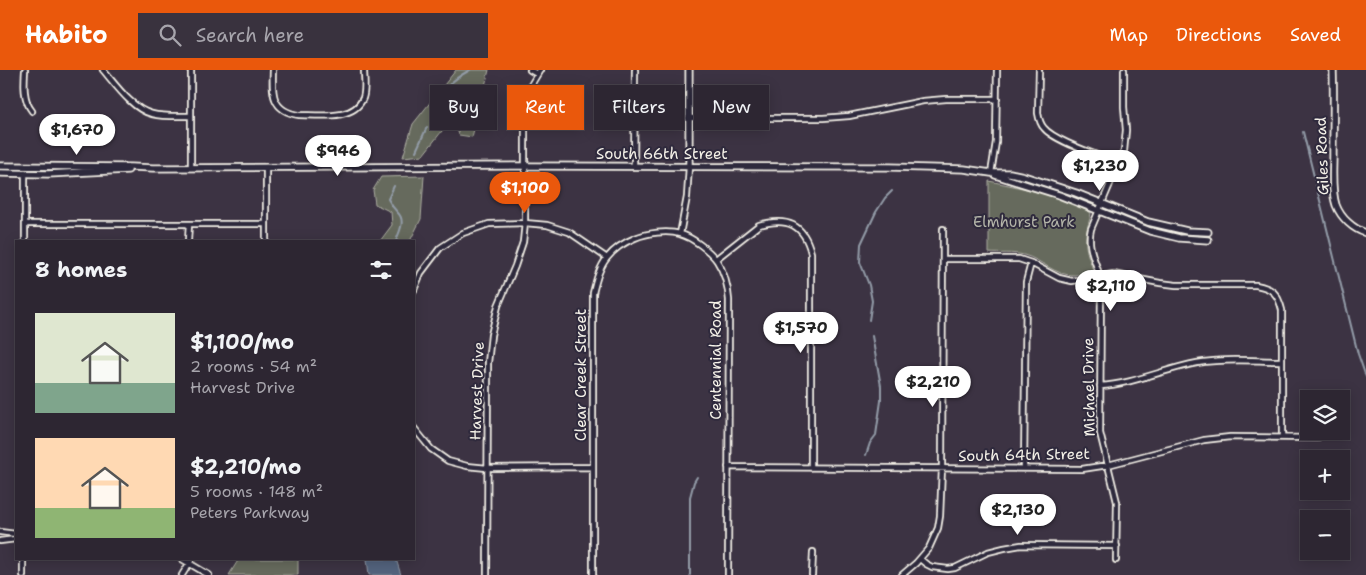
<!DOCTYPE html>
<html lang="en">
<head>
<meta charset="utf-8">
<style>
  body { margin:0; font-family:"Shantell Sans",sans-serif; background:#39323e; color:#f1f3f6; height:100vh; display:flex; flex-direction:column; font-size:19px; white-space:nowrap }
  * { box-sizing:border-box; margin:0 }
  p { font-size:16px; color:#a7a5ac }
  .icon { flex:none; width:28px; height:28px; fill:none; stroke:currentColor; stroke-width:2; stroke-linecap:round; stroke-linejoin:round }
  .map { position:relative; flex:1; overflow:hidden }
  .sheet { position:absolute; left:15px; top:170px; width:400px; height:320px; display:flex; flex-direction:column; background:#2d2632; border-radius:0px; box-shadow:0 2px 12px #0003,0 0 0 1px #48434d }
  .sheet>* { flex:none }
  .banner { position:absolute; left:430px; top:15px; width:475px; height:45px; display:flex; gap:10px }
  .fabs { position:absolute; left:1300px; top:320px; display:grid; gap:10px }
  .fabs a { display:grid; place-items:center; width:50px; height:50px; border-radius:0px; background:#2d2632; box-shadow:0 2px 12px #0003,0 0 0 1px #48434d; font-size:25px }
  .price { position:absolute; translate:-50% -42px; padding:0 11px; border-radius:18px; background:#fff; color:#222; font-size:16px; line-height:32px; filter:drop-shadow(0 1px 2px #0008) }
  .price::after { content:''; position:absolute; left:50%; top:30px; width:15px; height:11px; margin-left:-8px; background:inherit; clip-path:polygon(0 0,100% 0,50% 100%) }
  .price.active { background:#ea580c; color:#fff }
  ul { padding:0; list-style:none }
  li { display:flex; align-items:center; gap:15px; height:125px; padding:0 20px }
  li span { display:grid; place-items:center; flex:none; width:140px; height:100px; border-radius:0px; color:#555 }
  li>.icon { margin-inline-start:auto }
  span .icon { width:60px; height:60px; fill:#fffc; stroke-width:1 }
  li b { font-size:21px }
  h2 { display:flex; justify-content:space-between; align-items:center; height:60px; padding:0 20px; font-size:21px }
  .pill { padding:0 18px; border-radius:0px; background:#2d2632; box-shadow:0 2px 12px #0003,0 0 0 1px #48434d; font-size:18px; line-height:45px }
  .pill.active { background:#ea580c; color:#fff }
  header { display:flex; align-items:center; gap:30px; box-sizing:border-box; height:70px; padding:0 25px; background:#ea580c; color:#fff }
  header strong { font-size:24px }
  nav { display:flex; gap:28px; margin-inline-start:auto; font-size:18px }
  .search { width:350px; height:45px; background:#39323e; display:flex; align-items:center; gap:12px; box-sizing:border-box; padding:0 18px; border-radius:0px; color:#a7a5ac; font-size:19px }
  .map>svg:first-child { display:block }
  .green { fill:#666b5d; stroke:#adaea2 }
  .water { fill:#52647d; stroke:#939ca8 }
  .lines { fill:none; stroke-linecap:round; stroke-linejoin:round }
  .stream { stroke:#939ca8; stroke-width:2 }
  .minor-casing { stroke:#f4f1e8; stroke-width:8 }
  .tertiary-casing { stroke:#f4f1e8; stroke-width:9 }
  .minor { stroke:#2f2a3d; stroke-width:4.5 }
  .tertiary { stroke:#2f2a3d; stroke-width:5.5 }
  .labels { text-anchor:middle; stroke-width:4; stroke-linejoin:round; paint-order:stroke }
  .street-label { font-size:15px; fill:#f4f1e8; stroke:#2f2a3d }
  .park-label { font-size:15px; fill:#b4b5a9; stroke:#2f2a3d }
</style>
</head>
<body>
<header>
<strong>Habito</strong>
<div class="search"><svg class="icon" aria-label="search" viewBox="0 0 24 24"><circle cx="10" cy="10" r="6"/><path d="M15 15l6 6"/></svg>Search here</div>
<nav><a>Map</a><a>Directions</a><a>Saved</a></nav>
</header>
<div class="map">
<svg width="1366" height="505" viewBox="0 0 1366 505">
  <rect width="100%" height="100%" fill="#3c3343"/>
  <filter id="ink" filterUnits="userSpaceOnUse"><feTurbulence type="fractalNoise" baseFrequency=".02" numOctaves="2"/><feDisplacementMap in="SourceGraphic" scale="10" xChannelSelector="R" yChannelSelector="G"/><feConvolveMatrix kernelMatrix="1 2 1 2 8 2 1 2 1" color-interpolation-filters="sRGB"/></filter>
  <g filter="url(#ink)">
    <path class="green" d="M 456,0 L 489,0 L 472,67 L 459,65 L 453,47 L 423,85 L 403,87 L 413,54 Z
      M 424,106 L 421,149 L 410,171 L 380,171 L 392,155 L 391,142 L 375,134 L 373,120 L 381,107 Z
      M 989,111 C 1023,118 1060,125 1091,143 C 1090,150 1087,157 1086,164 C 1084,177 1089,188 1093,200 C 1087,202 1080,205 1074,205 C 1055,206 1041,189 1024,185 C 1012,182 1000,184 989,183 Z
      M 239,489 L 298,489 L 298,505 L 229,505 Z"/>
    <path class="water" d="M 367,489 L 396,489 L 401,505 L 369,505 Z"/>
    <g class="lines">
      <path class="stream" d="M 435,38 C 445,17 450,11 470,0
        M 1303,62 L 1358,284 L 1366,307
        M 416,81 L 427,57
        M 394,116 L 388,129 C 391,135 393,138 398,143 C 406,151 399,162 396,171
        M 869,250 L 872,231 L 869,215 L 860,192 L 861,174 L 876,142 L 885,128 L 892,121
        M 866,385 L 870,373 L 876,365 L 881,331 L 881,316 L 872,266
        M 690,505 L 690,427 L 694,412 L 697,407"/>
      <defs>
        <path id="minor" d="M 25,0 C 24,14 23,30 32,41
          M 103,0 C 115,14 133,40 152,44 C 164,47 178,46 191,46
          M 273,0 C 272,22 271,41 299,45 C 318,45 354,51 363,28 C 366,19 364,9 364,0
          M 530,0 L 537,4
          M 1039,0 L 1038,43 C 1039,49 1040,54 1044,58 C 1054,71 1102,87 1119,93
          M 688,48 L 823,48 L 849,46 L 923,31 L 946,29 L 997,29
          M 634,96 L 635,0
          M 266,97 L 266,171
          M 191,98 L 191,0
          M 25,102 L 25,171
          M 991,103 L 996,72 L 997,0
          M 25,154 L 266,154
          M 680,164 L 687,127 L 689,96
          M 188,171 L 189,154
          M 716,189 L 759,155 C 787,147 804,154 811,183 L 811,398
          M 943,189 L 1019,189 L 1031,193 L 1059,208 L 1072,211 L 1113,204 L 1160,213 L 1176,215 L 1256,215 C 1273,218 1278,224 1282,240 L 1282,367
          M 414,220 L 421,203 L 440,178 L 463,163 L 489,154 L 525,153 L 547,155 L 569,162 L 607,188
          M 1100,316 C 1133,314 1165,299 1197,293 C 1224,288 1255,291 1282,291
          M 414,358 L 431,379 L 448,391 L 467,396 L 487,398 L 593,397
          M 728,397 L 1082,399 L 1108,395 L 1204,370 L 1230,367 L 1317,368
          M 1024,398 L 1026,212 L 1031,193
          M 0,462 L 16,464
          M 0,471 L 16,469
          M 23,489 L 23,505
          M 182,489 L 209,505
          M 920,489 L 926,494 L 932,497 L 948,499 L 955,498 L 988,482 L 1004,478 L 1021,475 L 1117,476
          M 1116,490 L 1117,432 L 1100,363 L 1101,212 C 1098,194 1086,179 1091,159 L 1124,81 L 1126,60 L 1124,37 L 1124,0
          M 182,505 L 192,489
          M 487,505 L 488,293 L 491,265 L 498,236 L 515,196 L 523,172 L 525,153 L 525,25 L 540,0
          M 593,505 L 593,223 C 596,211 599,198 607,188 C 614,179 625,172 635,168 C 647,163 667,160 680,164 C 692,167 710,181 717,191 C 725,203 728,216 729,230 L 728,505
          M 812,505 L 813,482
          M 902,505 L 916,493 L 929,478 L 938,458 L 940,446 L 942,398 L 943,159"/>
        <path id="tertiary" d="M 1333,0 C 1334,28 1333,57 1333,85 C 1333,101 1331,119 1336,135 C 1341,148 1353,159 1366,163
          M 0,96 L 131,97 L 153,98 L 524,96 L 890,97 L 964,99 L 991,103 L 1010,103 L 1024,106 L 1076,123 L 1148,152 L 1187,161 L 1208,162
          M 689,96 L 689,0
          M 0,103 L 48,104 L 128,100
          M 995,105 L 1059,125 L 1150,161 L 1179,168 L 1208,170"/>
      </defs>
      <use href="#minor" class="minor-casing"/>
      <use href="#tertiary" class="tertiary-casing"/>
      <use href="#minor" class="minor"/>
      <use href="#tertiary" class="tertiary"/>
    </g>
  </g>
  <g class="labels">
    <g class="street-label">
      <text x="662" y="89">South 66th Street</text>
      <text transform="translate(1322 86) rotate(-92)" y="5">Giles Road</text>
      <text transform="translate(716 290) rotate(-90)" y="5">Centennial Road</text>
      <text transform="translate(581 305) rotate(-90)" y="5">Clear Creek Street</text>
      <text transform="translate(1089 317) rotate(-91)" y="5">Michael Drive</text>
      <text transform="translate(477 321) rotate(-88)" y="5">Harvest Drive</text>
      <text transform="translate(1024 385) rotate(-1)" y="5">South 64th Street</text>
    </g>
    <g class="park-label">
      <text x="1024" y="157">Elmhurst Park</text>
    </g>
  </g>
</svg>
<div class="fabs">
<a><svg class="icon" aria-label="layers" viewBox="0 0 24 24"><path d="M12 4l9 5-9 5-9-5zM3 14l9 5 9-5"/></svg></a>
<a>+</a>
<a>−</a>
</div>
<b class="price" style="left:77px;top:86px">$1,670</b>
<b class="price" style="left:338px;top:107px">$946</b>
<b class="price" style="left:1100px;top:122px">$1,230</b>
<b class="price active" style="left:525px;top:144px">$1,100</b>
<b class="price" style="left:1111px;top:242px">$2,110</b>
<b class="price" style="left:801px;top:284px">$1,570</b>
<b class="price" style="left:933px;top:338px">$2,210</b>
<b class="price" style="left:1018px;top:466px">$2,130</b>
<div class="banner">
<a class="pill">Buy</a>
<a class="pill active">Rent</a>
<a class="pill">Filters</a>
<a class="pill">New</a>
</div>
<section class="sheet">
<h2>8 homes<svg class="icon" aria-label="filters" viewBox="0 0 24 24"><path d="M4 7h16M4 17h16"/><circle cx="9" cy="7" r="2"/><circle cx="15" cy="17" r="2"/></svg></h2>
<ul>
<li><span style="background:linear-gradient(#dfe7d0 70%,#7fa58c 0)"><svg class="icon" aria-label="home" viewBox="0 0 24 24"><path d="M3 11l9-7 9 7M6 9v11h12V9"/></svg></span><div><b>$1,100/mo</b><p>2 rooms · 54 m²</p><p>Harvest Drive</p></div></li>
<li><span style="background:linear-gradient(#ffd9b3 70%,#8fb573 0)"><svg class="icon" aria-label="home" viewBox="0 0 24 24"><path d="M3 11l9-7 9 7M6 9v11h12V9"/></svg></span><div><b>$2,210/mo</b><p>5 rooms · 148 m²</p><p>Peters Parkway</p></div></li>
</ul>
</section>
</div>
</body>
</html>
